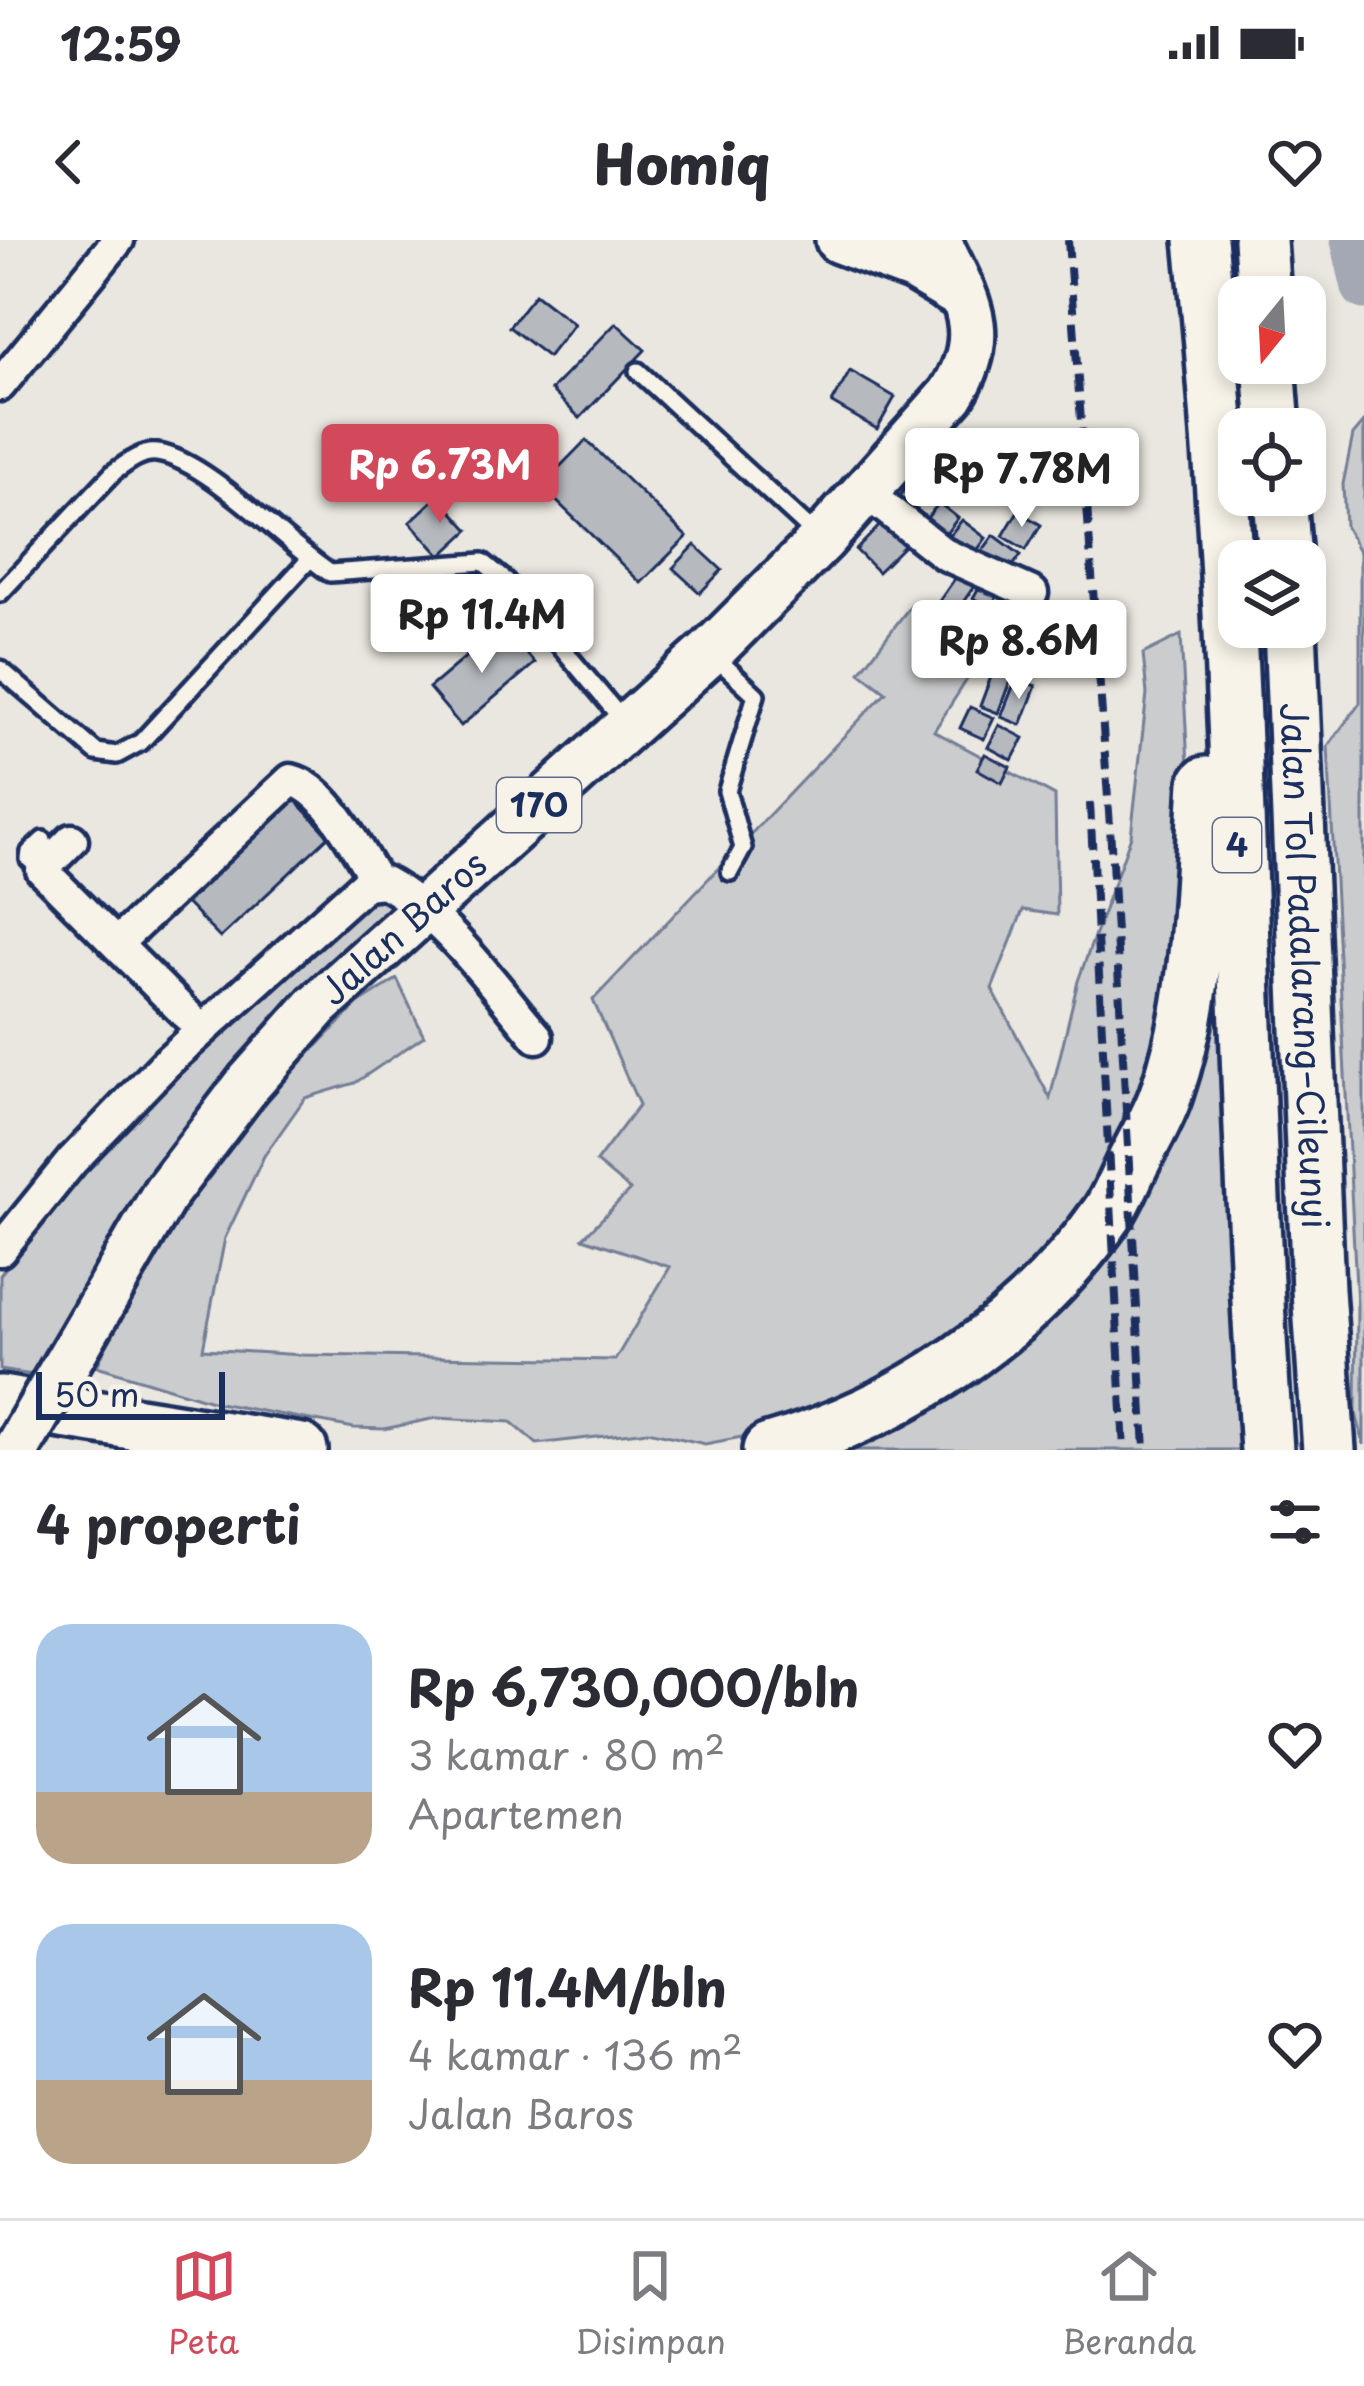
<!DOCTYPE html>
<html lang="id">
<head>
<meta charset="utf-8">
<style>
  body { margin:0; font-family:"Playpen Sans",sans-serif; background:#f2f2f3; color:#2b2b33; height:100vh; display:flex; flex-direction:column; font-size:45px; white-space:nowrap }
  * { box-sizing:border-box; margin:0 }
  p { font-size:39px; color:#7c7c81 }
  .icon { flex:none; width:66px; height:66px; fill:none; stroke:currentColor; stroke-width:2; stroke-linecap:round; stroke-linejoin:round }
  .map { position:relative; height:1210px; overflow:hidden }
  .details { display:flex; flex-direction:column; background:#fff; flex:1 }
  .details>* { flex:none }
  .needle { width:78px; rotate:198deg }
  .tools { position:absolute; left:1218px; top:36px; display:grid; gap:24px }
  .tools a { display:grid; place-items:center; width:108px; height:108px; border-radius:24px; background:#fff; box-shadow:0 6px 18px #0003; font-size:60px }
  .scale { position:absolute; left:36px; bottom:30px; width:189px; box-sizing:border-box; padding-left:12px; border:6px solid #1b2f5e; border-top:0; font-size:33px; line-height:42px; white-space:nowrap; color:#1b2f5e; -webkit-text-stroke:9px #f7f3e8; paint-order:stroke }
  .price { position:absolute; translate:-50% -102px; padding:0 27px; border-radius:12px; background:#fff; color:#222; font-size:39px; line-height:78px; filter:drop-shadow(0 3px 6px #0008) }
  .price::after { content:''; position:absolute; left:50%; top:72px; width:36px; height:27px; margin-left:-18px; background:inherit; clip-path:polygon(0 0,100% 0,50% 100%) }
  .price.on { background:#d1495b; color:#fff }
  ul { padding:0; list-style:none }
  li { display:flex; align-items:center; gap:36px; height:300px; padding:0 36px }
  li span { display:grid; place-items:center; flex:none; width:336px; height:240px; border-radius:36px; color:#555 }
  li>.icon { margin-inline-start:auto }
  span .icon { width:144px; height:144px; fill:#fffc; stroke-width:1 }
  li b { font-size:51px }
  h2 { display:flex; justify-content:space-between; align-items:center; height:144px; padding:0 36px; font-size:51px }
  .status { display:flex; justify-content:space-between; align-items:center; height:84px; padding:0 60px; background:#fff; direction:ltr }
  .status svg { height:33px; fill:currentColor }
  header { display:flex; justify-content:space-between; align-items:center; height:156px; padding:0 36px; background:#fff; font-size:54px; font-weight:800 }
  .tab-bar { display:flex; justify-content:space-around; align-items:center; height:168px; border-top:3px solid #e1e1e2; background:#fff; font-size:33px; color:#7c7c81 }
  .tab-bar a { display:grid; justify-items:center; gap:6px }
  .tab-bar .on { color:#d1495b }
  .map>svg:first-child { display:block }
  .green { fill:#cbcccd; stroke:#737e96; stroke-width:3 }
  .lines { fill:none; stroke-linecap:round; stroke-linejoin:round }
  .river { stroke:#a3a8b4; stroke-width:45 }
  .building { fill:#b6babf; stroke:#1b2f5e; stroke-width:3 }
  .lane-casing { stroke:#1b2f5e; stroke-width:24 }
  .street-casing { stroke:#1b2f5e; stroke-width:39 }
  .primary-casing { stroke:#1b2f5e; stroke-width:54 }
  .highway-casing { stroke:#1b2f5e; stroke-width:60 }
  .lane { stroke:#f7f3e8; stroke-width:15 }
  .street { stroke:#f7f3e8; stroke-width:30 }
  .primary { stroke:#f7f3e8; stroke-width:45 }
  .highway { stroke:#f7f3e8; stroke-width:51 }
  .rail { stroke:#1b2f5e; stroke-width:8; stroke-dasharray:18 9; stroke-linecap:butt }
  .primary-bridge-casing { stroke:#1b2f5e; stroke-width:54; stroke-linecap:butt }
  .primary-bridge { stroke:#f7f3e8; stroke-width:45 }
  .labels { text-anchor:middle; stroke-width:9; stroke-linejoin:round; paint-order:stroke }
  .shield { fill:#f7f3e8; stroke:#5d6a87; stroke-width:3 }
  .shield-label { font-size:33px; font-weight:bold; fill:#1b2f5e }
  .street-label { font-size:36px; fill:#1b2f5e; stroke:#f7f3e8 }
</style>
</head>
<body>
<div class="status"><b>12:59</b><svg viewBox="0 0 49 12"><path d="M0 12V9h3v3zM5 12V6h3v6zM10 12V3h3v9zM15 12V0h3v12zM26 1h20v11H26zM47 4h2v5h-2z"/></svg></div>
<header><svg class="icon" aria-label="back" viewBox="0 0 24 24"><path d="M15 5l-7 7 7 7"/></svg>Homiq<svg class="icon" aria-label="heart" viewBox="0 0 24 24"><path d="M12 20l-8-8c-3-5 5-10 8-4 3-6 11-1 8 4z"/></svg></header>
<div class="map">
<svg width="1364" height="1210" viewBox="0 0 1364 1210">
  <rect width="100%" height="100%" fill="#eae7e0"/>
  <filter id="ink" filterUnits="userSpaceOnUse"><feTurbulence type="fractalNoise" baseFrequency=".00833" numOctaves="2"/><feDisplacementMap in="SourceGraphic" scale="24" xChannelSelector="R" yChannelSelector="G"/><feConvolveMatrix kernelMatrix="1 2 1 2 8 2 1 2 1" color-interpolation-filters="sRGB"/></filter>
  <g filter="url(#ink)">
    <path class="green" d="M 1364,182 L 1364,1205 L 1356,1173 L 1357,1066 L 1328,506 L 1360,463 L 1360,313 L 1345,286 L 1343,244 L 1353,195 Z
      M 911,365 L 984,413 L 934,491 L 1055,556 L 1057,675 L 1023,670 L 992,749 L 1050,858 L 1078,741 L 1131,596 L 1147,454 L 1143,414 L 1181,395 L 1190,562 L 1162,774 L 1143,857 L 1082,977 L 1005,1071 L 816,1175 L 742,1197 L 705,1204 L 648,1191 L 537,1204 L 511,1182 L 436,1178 L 384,1189 L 354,1188 L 218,1163 L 97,1126 L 169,974 L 243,882 L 358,764 L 397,739 L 424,796 L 355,843 L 305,858 L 264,916 L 225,998 L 203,1109 L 303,1115 L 615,1120 L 670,1027 L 583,998 L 630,950 L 596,922 L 639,865 L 593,760 L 886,452 L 860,432 Z
      M 381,655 L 400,668 L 159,929 L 33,1135 L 0,1130 L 0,1035 L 136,865 L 361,660 Z
      M 1214,746 L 1225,746 L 1246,1210 L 828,1210 L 989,1123 Z"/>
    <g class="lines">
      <path class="river" d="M 1353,0 L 1364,47"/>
    </g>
    <path class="building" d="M 535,54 L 574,84 L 548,117 L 509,87 Z
      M 616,83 L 645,110 L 580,178 L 551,150 Z
      M 850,131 L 895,157 L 877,189 L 832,163 Z
      M 586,200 L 687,297 L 641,343 L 541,246 Z
      M 969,215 L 989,229 L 968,258 L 948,245 Z
      M 914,237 L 929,248 L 909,275 L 894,264 Z
      M 438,256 L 469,290 L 441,316 L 410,282 Z
      M 939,263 L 958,278 L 942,299 L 922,284 Z
      M 1018,271 L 1041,285 L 1026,310 L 1003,296 Z
      M 962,280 L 986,298 L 971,319 L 946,300 Z
      M 884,281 L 907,303 L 878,332 L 856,310 Z
      M 994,295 L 1021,315 L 1004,338 L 977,318 Z
      M 695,305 L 722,330 L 700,353 L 673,328 Z
      M 960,331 L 977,342 L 954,375 L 938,363 Z
      M 982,342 L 1000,352 L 990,368 L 973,358 Z
      M 966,364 L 989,378 L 980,393 L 957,379 Z
      M 502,386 L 535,423 L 461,486 L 429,448 Z
      M 995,426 L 1013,433 L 998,473 L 980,466 Z
      M 1016,439 L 1036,446 L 1021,485 L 1001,477 Z
      M 970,467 L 994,478 L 984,499 L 960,488 Z
      M 999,485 L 1024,498 L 1012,520 L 988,507 Z
      M 985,514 L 1010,527 L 1002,543 L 977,529 Z
      M 290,554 L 329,596 L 220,698 L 180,657 Z"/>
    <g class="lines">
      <defs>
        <path id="lane" d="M 638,131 L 819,298
          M 0,353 L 114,232 C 127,223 141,211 157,213 C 206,219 285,304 330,333 L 483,322 L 505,340 L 625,483
          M 712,414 L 756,455 L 727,551 L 743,608 L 730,632
          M 0,429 L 96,512 L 117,515 L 141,502 L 309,320
          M 42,630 L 29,619 L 30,612 L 43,600"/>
        <path id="street" d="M 0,145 L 118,0
          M 864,251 L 944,314 L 1032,353
          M 72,600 L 42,630 L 202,790
          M 118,702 L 291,540 C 328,549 357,610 376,640
          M 0,1010 L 72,921 L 168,821 L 365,644 L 384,642 C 443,674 494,746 537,797"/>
        <g id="primary">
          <path d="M 839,0 L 914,28 L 963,57"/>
          <path id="s1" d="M 92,1080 L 166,952 L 249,843 L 318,765 L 710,412 L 822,300 L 951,155 C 991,93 966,60 937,0"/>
        </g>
        <g id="highway">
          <path d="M 1201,0 C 1243,402 1239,807 1267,1210"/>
          <path d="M 1260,0 L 1264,57"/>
          <path d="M 1269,123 L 1274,189"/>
          <path d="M 1280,255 L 1285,321"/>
          <path id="s2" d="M 1290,387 L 1318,1050 L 1329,1210"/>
          <path d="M 0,1162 L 301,1210"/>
          <path d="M 769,1210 C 904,1171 1026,1090 1107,974 C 1119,957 1126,935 1136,917 C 1147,895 1160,874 1167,851 C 1201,752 1199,646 1206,543"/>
        </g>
      </defs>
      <use href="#lane" class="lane-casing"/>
      <use href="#street" class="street-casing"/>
      <use href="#primary" class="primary-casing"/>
      <use href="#highway" class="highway-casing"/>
      <use href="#lane" class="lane"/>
      <use href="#street" class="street"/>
      <use href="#primary" class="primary"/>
      <use href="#highway" class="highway"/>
      <path class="rail" d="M 1068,0 L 1110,586 L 1145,1210
        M 1090,563 L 1124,1210"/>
      <defs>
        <path id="primary-bridge" d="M 16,1210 L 92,1080"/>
      </defs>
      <use href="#primary-bridge" class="primary-bridge-casing"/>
      <use href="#primary-bridge" class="primary-bridge"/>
    </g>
  </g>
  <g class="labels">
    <g class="shield">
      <rect x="497" y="538" width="84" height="54" rx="9"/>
      <rect x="1213" y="578" width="48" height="54" rx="9"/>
    </g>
    <g class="shield-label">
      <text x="539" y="577">170</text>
      <text x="1237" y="617">4</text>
    </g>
    <g class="street-label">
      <text dy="13" stroke="none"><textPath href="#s1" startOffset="504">Jalan Baros</textPath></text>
      <text dy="13" stroke="none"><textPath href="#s2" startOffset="339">Jalan Tol Padalarang–Cileunyi</textPath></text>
    </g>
  </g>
</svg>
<div class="tools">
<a><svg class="needle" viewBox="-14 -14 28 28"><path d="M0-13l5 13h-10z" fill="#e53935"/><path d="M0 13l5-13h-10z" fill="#7c7c81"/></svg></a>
<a><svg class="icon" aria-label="locate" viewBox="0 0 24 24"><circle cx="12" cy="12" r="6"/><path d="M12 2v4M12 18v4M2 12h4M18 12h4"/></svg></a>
<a><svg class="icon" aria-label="layers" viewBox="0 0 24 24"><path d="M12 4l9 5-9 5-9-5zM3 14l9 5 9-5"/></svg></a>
</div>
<div class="scale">50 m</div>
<b class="price on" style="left:440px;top:286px">Rp 6.73M</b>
<b class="price" style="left:1022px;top:290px">Rp 7.78M</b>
<b class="price" style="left:482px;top:436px">Rp 11.4M</b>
<b class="price" style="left:1019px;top:462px">Rp 8.6M</b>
</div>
<section class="details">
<h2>4 properti<svg class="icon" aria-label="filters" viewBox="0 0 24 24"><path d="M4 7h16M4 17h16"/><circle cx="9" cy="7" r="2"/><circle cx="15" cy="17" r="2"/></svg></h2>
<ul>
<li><span style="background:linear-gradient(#a9c7e8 70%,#b9a48a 0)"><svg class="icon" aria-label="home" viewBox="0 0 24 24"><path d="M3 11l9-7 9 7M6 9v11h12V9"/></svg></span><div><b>Rp 6,730,000/bln</b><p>3 kamar · 80 m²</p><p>Apartemen</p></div><svg class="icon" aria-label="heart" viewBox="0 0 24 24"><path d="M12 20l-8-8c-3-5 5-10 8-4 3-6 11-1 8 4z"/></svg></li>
<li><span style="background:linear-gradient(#a9c7e8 65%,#b9a48a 0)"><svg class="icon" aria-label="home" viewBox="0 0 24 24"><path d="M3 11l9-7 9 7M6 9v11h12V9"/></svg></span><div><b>Rp 11.4M/bln</b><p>4 kamar · 136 m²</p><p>Jalan Baros</p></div><svg class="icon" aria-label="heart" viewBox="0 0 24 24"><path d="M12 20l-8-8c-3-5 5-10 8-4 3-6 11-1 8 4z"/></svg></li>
</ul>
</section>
<nav class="tab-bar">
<a class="on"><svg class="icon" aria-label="map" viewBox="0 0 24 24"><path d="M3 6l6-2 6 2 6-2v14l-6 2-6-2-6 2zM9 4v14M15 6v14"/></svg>Peta</a>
<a><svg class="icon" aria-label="saved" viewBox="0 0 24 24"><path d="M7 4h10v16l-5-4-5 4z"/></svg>Disimpan</a>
<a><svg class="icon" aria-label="home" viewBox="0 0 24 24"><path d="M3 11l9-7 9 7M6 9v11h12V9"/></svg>Beranda</a>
</nav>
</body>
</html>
